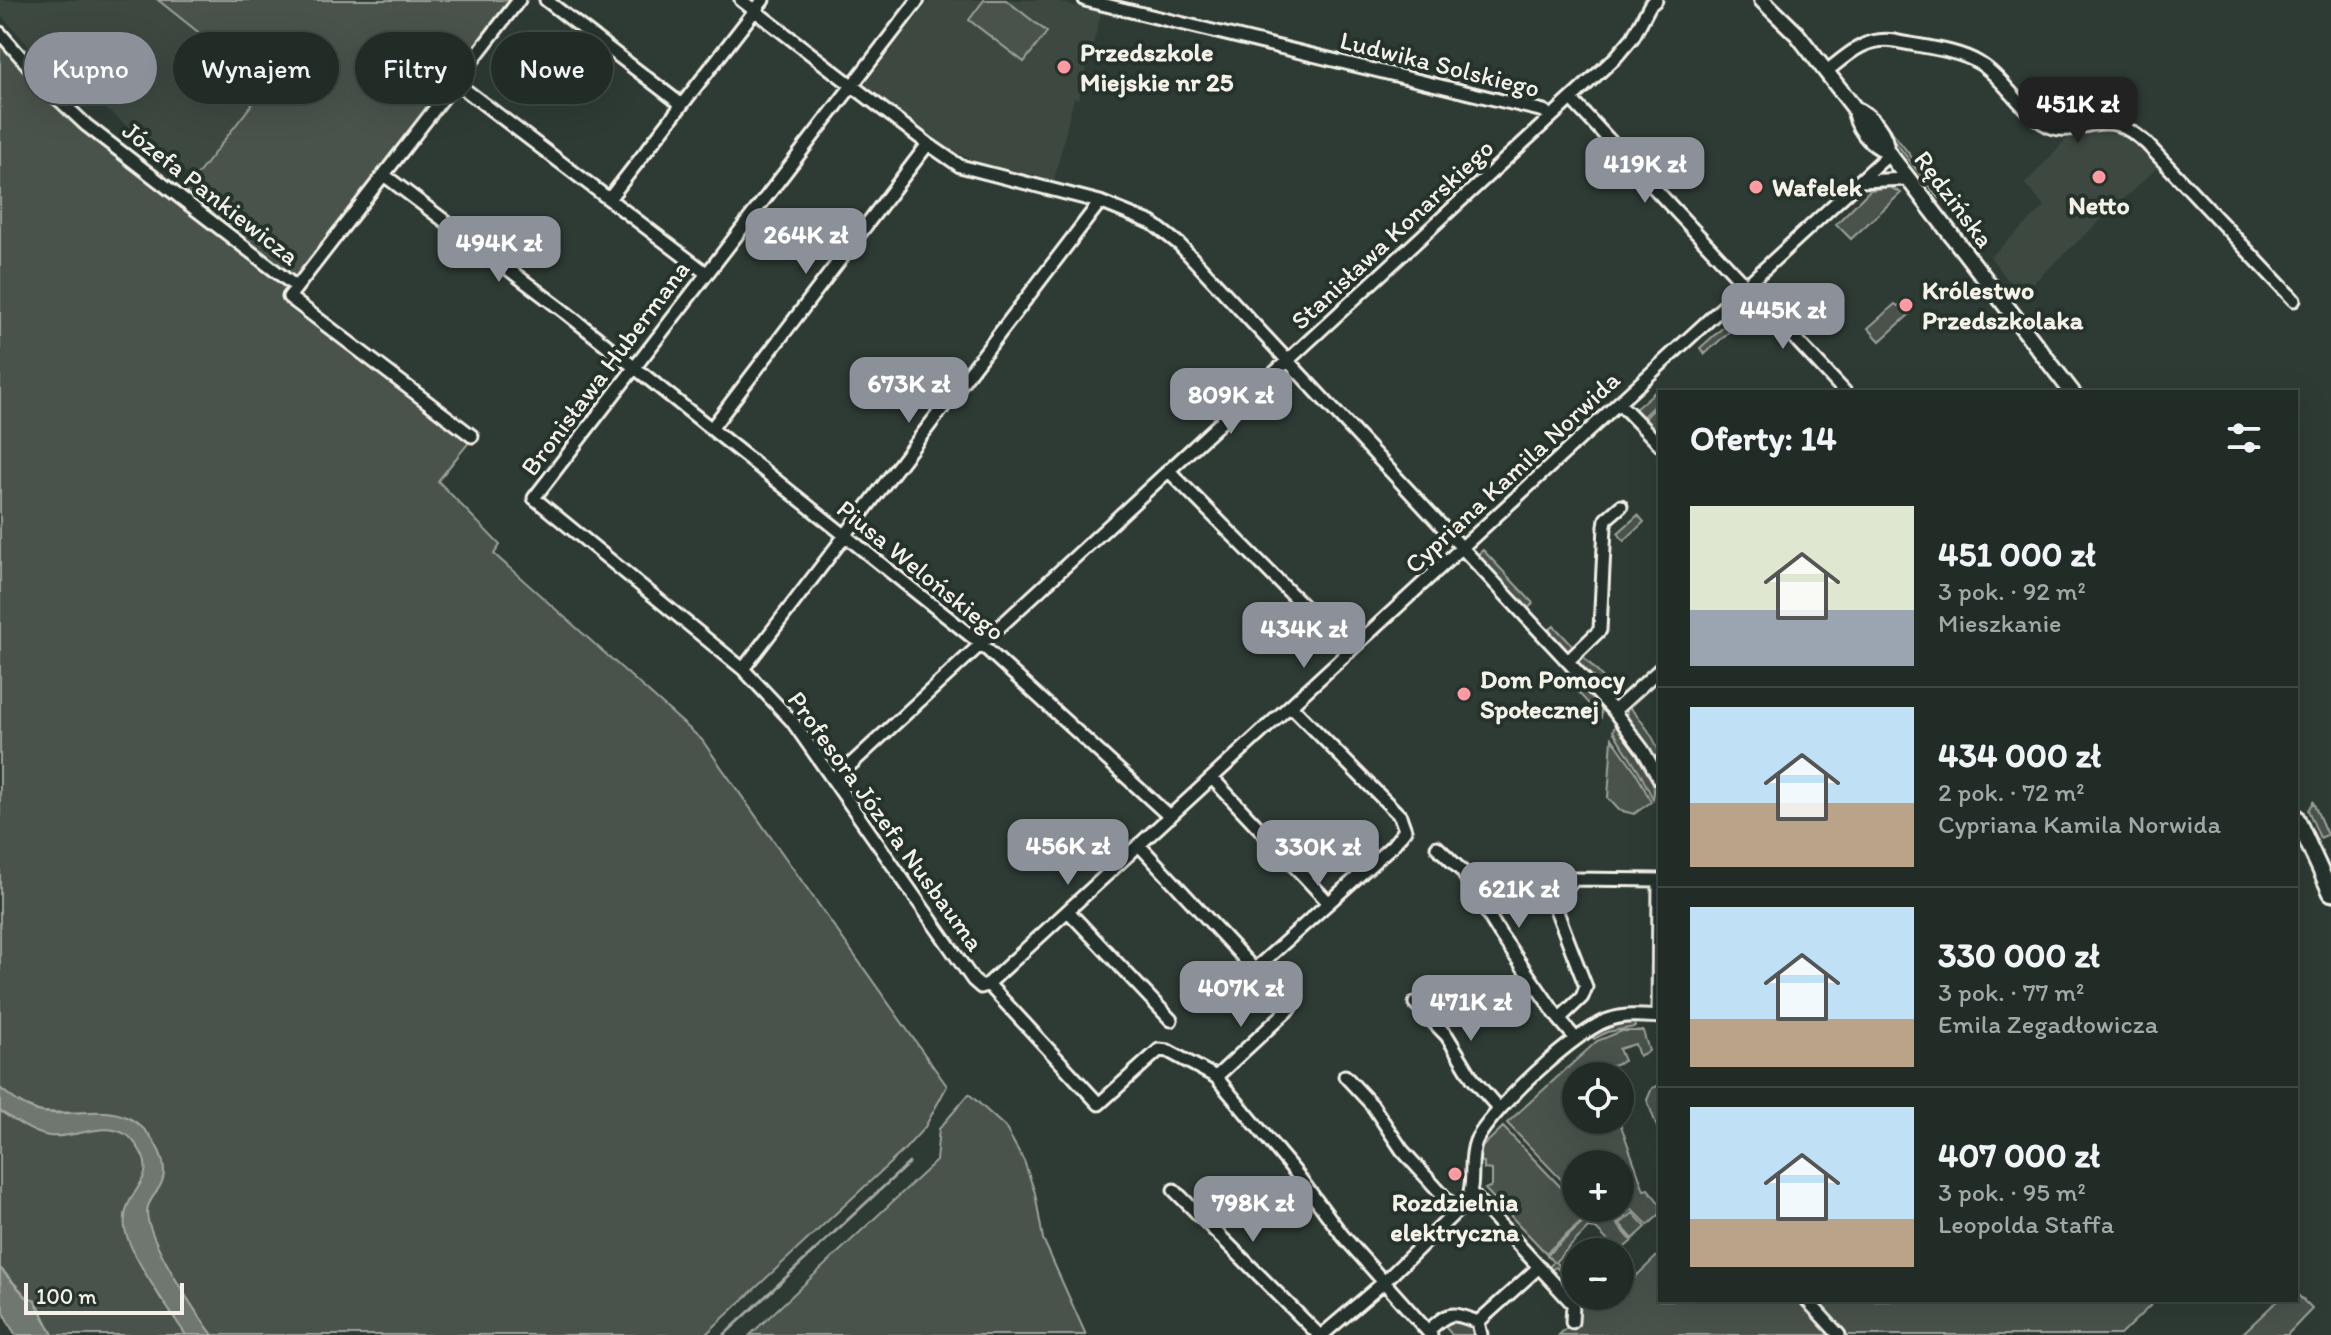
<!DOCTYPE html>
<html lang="pl">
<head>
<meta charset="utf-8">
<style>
  body { margin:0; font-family:Itim,sans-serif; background:#2a342f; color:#f1f3f6; height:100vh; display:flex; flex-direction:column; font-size:30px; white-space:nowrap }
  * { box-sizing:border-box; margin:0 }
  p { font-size:26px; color:#a2a7a7 }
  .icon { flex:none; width:44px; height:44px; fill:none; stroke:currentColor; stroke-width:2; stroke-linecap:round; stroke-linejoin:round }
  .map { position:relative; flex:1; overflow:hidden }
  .panel { position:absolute; left:1658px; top:390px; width:640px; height:912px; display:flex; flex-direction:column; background:#222c27; border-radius:0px; box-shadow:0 8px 32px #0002,0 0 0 2px #3f4844 }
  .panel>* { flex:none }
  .top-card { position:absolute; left:24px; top:32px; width:760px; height:72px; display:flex; gap:16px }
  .tools { position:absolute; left:1562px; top:1062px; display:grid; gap:16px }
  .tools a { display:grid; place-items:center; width:72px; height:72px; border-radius:50%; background:#222c27; box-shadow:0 8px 32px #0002,0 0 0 2px #3f4844; font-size:40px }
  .scale { position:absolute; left:24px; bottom:20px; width:160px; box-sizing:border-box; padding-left:8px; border:4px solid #f4f1e8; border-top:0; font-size:22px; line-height:28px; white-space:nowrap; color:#f4f1e8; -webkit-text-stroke:6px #26332d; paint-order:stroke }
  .price { position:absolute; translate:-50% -68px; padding:0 18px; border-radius:16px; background:#8c9099; color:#fff; font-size:26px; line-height:52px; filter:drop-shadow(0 2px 4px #0008) }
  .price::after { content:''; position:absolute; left:50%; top:48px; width:24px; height:18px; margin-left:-12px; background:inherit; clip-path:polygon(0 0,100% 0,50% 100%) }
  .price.current { background:#222; color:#fff }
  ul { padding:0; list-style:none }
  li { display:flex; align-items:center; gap:24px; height:200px; padding:0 32px }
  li+li { border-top:2px solid #3f4844 }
  li span { display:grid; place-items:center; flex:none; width:224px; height:160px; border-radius:0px; color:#555 }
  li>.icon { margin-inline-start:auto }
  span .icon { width:96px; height:96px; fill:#fffc; stroke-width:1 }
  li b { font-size:34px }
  h2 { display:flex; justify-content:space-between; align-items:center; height:96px; padding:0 32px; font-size:34px }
  .pill { padding:0 28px; border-radius:36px; background:#222c27; box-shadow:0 8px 32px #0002,0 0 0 2px #3f4844; font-size:28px; line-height:72px }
  .pill.current { background:#8c9099; color:#fff }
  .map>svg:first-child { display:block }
  .built { fill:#3c4841 }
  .green { fill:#48524c; stroke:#9ea29a; stroke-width:2 }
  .water { fill:#6f7770; stroke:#a4a8a0; stroke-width:2 }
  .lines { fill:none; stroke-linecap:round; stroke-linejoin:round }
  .stream { stroke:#a4a8a0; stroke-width:3 }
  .minor-casing { stroke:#f4f1e8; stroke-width:17 }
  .major-casing { stroke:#f4f1e8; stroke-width:20 }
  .minor { stroke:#26332d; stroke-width:11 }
  .major { stroke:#26332d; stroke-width:14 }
  .poi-dot { fill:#ff9aa2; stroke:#26332d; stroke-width:3 }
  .labels { text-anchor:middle; stroke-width:8; stroke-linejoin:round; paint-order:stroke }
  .poi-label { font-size:26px; font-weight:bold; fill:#f4f1e8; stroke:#26332d; text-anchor:start }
  .street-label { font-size:26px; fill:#f4f1e8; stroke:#26332d }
</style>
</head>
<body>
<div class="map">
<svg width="2331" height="1335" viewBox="0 0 2331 1335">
  <rect width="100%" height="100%" fill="#2e3b34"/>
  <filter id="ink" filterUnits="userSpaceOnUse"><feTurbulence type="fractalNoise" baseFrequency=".0125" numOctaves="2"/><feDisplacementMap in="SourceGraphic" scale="16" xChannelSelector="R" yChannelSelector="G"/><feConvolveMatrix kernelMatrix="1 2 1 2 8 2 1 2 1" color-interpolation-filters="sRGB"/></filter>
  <g filter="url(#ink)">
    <path class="built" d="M 0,0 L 158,0 L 266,86 L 194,179 L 34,52 L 0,14 Z
      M 930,0 L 1052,0 L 1101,13 L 1079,98 L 1074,98 L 1054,180 L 983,163 L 954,152 L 867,87 L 866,83 Z
      M 2104,127 L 2134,138 L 2157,168 L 2020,295 L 1990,257 L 2045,207 L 2025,184 L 2071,134 Z"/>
    <path class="green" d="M 158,0 L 512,0 L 462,66 L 428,38 L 426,40 L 458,69 L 283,296 L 470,441 L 438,481 L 500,545 L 494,554 L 702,740 L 947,1086 L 925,1127 L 904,1150 L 705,1335 L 213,1335 L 201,1320 L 157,1284 L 154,1287 L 161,1299 L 196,1335 L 53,1335 L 39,1306 L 27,1297 L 0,1268 L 0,1109 L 99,1116 L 90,1113 L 41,1112 L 0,1096 L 0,43 L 71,119 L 115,153 L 208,213 L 184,192 L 266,86 Z
      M 984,0 L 1006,0 L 1047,32 L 1024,62 L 969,20 Z
      M 1889,128 L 1934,186 L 1939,199 L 1886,130 Z
      M 1890,187 L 1901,193 L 1851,239 L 1836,224 L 1870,190 Z
      M 1895,304 L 1898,306 L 1901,304 L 1910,314 L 1880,341 L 1868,328 Z
      M 1728,323 L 1733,328 L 1705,354 L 1700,348 Z
      M 1658,389 L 1661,392 L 1660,400 L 1641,418 L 1634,410 Z
      M 1660,403 L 1660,439 L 1642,420 Z
      M 1638,515 L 1644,522 L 1624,541 L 1618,533 Z
      M 1483,550 L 1533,603 L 1527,610 L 1476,556 Z
      M 1554,626 L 1575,648 L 1571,652 L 1566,652 L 1547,632 Z
      M 1580,653 L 1621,697 L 1618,699 L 1609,696 L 1576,661 Z
      M 1577,684 C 1592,685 1603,703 1601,717 L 1573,687 Z
      M 1627,705 C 1639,717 1660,742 1660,760 L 1656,762 L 1626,719 Z
      M 1615,725 L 1620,726 C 1635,747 1659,771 1653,799 L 1639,771 L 1613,731 Z
      M 1612,738 L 1636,772 L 1651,802 L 1634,814 L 1619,810 L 1608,798 Z
      M 2313,802 L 2327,835 L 2320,838 L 2308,810 Z
      M 1634,1019 L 1635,1027 L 1607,1032 L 1594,1039 L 1590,1033 L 1602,1026 Z
      M 1622,1031 L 1643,1031 L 1649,1051 L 1639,1056 L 1635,1044 L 1619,1049 L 1624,1061 L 1607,1067 L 1610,1076 L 1576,1076 L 1576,1120 L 1619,1120 L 1644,1190 L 1648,1189 L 1660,1204 L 1660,1214 L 1648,1225 L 1632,1209 L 1617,1224 L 1632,1241 L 1619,1252 L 1596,1229 L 1588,1228 L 1555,1262 L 1576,1285 L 1570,1294 L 1569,1292 L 1573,1285 L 1556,1267 L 1549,1271 L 1548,1269 L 1553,1262 L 1547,1255 L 1594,1213 L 1589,1208 L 1620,1208 L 1620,1164 L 1576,1164 L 1576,1195 L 1507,1123 L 1597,1041 Z
      M 1660,1085 L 1660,1135 L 1647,1100 L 1652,1088 Z
      M 969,1094 L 1005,1127 L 1024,1161 L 1035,1193 L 1043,1239 L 1086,1335 L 750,1335 L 936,1161 L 939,1129 Z
      M 1503,1127 L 1576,1203 L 1576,1208 L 1580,1208 L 1588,1216 L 1546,1253 L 1485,1189 L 1492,1186 L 1492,1170 L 1484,1169 L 1484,1162 L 1479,1161 L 1482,1147 Z
      M 1633,1213 L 1646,1227 L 1633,1239 L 1620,1224 Z
      M 1660,1253 L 1660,1300 L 2156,1300 L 2120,1335 L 1559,1335 L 1570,1324 L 1577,1324 L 1578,1311 L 1587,1297 L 1598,1308 L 1611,1296 L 1620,1296 L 1620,1287 L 1625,1287 Z
      M 2296,1293 L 2312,1309 L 2287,1335 L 2241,1335 L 2278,1300 L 2296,1300 Z
      M 1448,1318 L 1475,1325 L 1478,1335 L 1452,1335 L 1442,1323 Z"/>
    <path class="water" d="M 0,1088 C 12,1098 26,1109 42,1112 C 75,1118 108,1102 137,1123 C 154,1136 172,1165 160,1186 C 152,1200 143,1205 149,1224 C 159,1256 192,1308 213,1335 L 186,1335 C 171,1313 128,1253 125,1228 C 120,1190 161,1183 139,1149 C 135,1144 133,1139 127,1135 C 103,1120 76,1139 49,1136 C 32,1133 14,1120 0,1111 Z
      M 0,1268 L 26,1297 L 34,1299 L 53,1335 L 16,1335 C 0,1314 0,1294 0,1268 Z"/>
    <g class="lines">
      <path class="stream" d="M 724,1335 L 909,1163"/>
      <defs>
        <path id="minor" d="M 546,0 L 682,105
          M 741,0 L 928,144 L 960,166 L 1100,202 L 1152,223 L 1179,244 L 1614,711 L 1643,750 L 1660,780
          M 918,0 L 534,498 L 743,669 L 792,721 L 973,980 L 981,987 L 988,984 L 1889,154
          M 1085,0 L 1544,111 L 1551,117
          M 0,33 L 52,93 L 86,125 L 295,286
          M 1827,71 C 1848,54 1866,36 1895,41 C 1921,47 1956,49 1979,63 C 2005,78 2025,119 2054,128 C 2064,131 2074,128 2084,126 C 2113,119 2124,124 2146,143 L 2294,300
          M 455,82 L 706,273
          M 1571,99 L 1845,392
          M 384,175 L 565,312 L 981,644 L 1170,817
          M 1860,181 L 1908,179
          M 609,199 L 763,0
          M 1619,403 L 1660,445
          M 711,429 L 928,144
          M 472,436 L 289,297 L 519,0
          M 1168,470 L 1349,652
          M 1568,661 L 1600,630 L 1605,526 L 1606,519 L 1621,506
          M 743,669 L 1100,202
          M 1614,711 L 1660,669
          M 1212,778 L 1328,902
          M 835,779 L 1616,57 L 1633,37 L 1650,5 L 1656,0
          M 1139,845 L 1290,1008 L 1216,1077
          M 1437,847 L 1462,871 L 1500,934 L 1559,1019 L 1576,1039
          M 1068,911 L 1171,1020
          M 1255,969 L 1393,845 L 1405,830 L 1400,816 L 1291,706
          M 988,984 L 1099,1104 L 1159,1050 L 1168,1051 L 1216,1077 L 1296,1173 L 1343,1236 L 1431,1335
          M 1415,1003 L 1447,1036 L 1473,1079 L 1499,1109
          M 1559,1019 L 1582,997 L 1586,987 L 1552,899 L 1575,879 L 1659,880 L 1658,1017
          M 1345,1076 L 1372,1105 L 1402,1150 L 1457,1211
          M 1174,1190 L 1319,1335
          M 1471,1193 L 1573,1304 L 1572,1322
          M 1807,1300 L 1839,1335
          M 1478,1322 L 1539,1267
          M 1428,1331 C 1450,1311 1450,1312 1478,1322 L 1481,1335
          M 1322,1335 L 1383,1283 L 1467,1201 C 1476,1183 1468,1161 1476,1141 C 1491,1110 1578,1028 1611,1019 C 1627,1014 1644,1016 1660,1017"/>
        <path id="major" d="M 1762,0 L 1797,34 L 1855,109 C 1871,116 1886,133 1886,150
          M 1855,109 C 1856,126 1870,144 1886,150
          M 1886,150 L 2072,392
          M 2296,817 L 2331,893"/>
      </defs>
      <use href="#minor" class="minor-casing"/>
      <use href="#major" class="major-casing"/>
      <use href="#minor" class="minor"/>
      <use href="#major" class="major"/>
    </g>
  </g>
  <g class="poi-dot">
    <circle cx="1064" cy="67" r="8"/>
    <circle cx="2099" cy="177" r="8"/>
    <circle cx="1756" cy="187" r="8"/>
    <circle cx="1906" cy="305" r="8"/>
    <circle cx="1464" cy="694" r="8"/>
    <circle cx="1455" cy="1174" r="8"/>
  </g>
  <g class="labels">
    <g class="poi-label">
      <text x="1080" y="61">Przedszkole<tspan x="1080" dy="30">Miejskie nr 25</tspan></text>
      <text x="1772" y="196">Wafelek</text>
      <text x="2099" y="214" text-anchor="middle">Netto</text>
      <text x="1922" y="299">Królestwo<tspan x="1922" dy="30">Przedszkolaka</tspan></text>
      <text x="1480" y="688">Dom Pomocy<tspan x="1480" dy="30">Społecznej</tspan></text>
      <text x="1455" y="1211" text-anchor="middle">Rozdzielnia<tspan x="1455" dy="30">elektryczna</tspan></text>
    </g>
    <g class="street-label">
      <text transform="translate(1440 64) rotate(14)" y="9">Ludwika Solskiego</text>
      <text transform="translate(211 193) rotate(38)" y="9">Józefa Pankiewicza</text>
      <text transform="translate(1954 199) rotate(53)" y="9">Rędzińska</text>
      <text transform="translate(1392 234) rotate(-43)" y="9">Stanisława Konarskiego</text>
      <text transform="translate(605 368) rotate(-53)" y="9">Bronisława Hubermana</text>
      <text transform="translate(1512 472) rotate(-43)" y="9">Cypriana Kamila Norwida</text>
      <text transform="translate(921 570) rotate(39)" y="9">Piusa Welońskiego</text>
      <text transform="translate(886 821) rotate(54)" y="9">Profesora Józefa Nusbauma</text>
    </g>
  </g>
</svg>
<div class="tools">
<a><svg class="icon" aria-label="locate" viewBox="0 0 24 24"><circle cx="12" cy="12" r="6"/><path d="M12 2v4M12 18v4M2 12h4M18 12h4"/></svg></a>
<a>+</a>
<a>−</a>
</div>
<div class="scale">100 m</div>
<b class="price current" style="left:2078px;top:145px">451K zł</b>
<b class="price" style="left:1645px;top:205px">419K zł</b>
<b class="price" style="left:806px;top:276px">264K zł</b>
<b class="price" style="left:499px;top:284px">494K zł</b>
<b class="price" style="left:1783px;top:351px">445K zł</b>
<b class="price" style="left:909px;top:425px">673K zł</b>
<b class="price" style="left:1231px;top:436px">809K zł</b>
<b class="price" style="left:1304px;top:670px">434K zł</b>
<b class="price" style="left:1068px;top:887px">456K zł</b>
<b class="price" style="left:1318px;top:888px">330K zł</b>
<b class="price" style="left:1519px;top:930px">621K zł</b>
<b class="price" style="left:1241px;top:1029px">407K zł</b>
<b class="price" style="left:1471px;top:1043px">471K zł</b>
<b class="price" style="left:1253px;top:1244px">798K zł</b>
<div class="top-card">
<a class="pill current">Kupno</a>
<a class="pill">Wynajem</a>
<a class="pill">Filtry</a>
<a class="pill">Nowe</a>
</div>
<section class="panel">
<h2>Oferty: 14<svg class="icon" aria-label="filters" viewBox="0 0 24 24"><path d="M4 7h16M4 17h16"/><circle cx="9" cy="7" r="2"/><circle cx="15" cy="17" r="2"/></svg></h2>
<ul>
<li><span style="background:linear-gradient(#dfe7d0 65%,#9aa5b1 0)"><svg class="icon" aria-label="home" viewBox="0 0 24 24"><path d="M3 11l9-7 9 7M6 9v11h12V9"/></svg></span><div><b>451 000 zł</b><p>3 pok. · 92 m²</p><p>Mieszkanie</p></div></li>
<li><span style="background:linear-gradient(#bfe0f5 60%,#b9a48a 0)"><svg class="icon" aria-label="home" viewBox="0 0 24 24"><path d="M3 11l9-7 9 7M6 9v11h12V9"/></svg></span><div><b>434 000 zł</b><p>2 pok. · 72 m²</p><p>Cypriana Kamila Norwida</p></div></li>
<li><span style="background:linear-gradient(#bfe0f5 70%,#b9a48a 0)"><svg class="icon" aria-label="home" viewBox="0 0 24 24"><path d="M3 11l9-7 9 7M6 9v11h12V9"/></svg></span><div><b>330 000 zł</b><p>3 pok. · 77 m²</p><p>Emila Zegadłowicza</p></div></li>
<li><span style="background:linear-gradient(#bfe0f5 70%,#b9a48a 0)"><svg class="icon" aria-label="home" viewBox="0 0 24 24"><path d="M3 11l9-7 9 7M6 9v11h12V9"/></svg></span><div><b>407 000 zł</b><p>3 pok. · 95 m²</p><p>Leopolda Staffa</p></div></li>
</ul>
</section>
</div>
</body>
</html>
